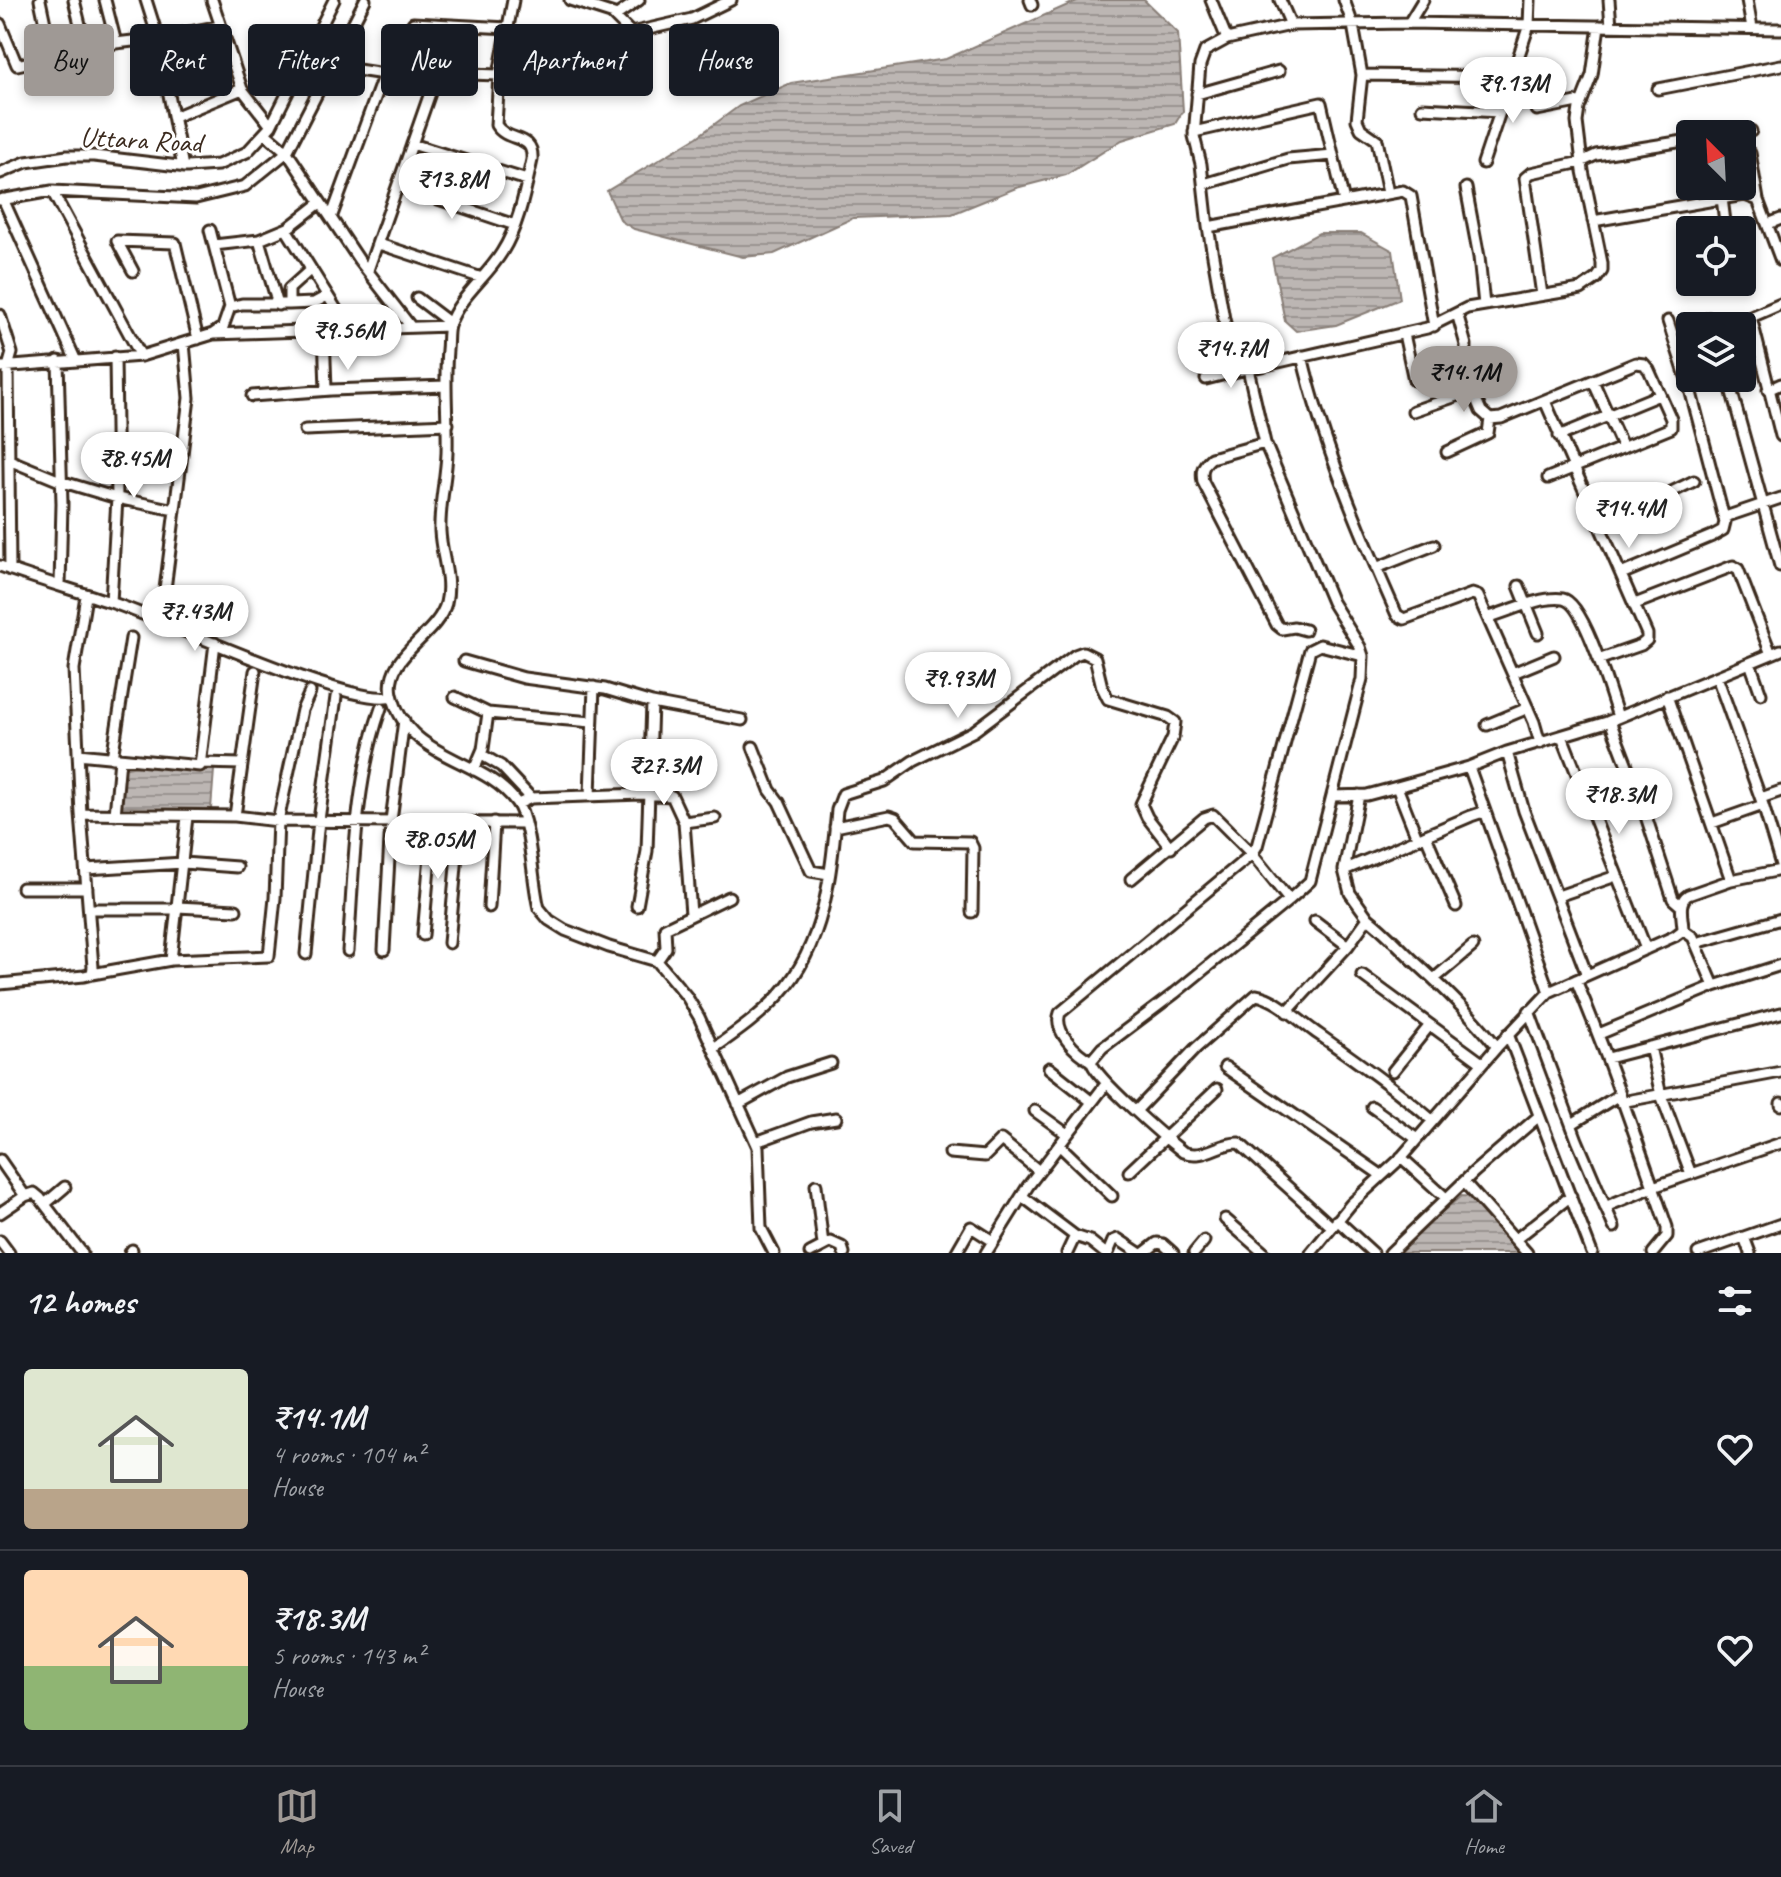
<!DOCTYPE html>
<html lang="en">
<head>
<meta charset="utf-8">
<style>
  body { margin:0; font-family:Caveat,sans-serif; background:#20242c; color:#f1f3f6; height:100vh; display:flex; flex-direction:column; font-size:30px; white-space:nowrap }
  * { box-sizing:border-box; margin:0 }
  p { font-size:26px; color:#9ea1a6 }
  .icon { flex:none; width:44px; height:44px; fill:none; stroke:currentColor; stroke-width:2; stroke-linecap:round; stroke-linejoin:round }
  .map { position:relative; height:1253px; overflow:hidden }
  .sheet { display:flex; flex-direction:column; background:#171b24; flex:1 }
  .sheet>* { flex:none }
  .banner { position:absolute; left:24px; top:24px; width:800px; height:72px; display:flex; gap:16px }
  .needle { width:52px; rotate:336deg }
  .tools { position:absolute; left:1676px; top:120px; display:grid; gap:16px }
  .tools a { display:grid; place-items:center; width:80px; height:80px; border-radius:8px; background:#171b24; box-shadow:0 4px 12px #0003; font-size:40px }
  .price { position:absolute; translate:-50% -68px; padding:0 18px; border-radius:28px; background:#fff; color:#222; font-size:26px; line-height:52px; filter:drop-shadow(0 2px 4px #0008) }
  .price::after { content:''; position:absolute; left:50%; top:48px; width:24px; height:18px; margin-left:-12px; background:inherit; clip-path:polygon(0 0,100% 0,50% 100%) }
  .price.current { background:#9f9995; color:#111 }
  ul { padding:0; list-style:none }
  li { display:flex; align-items:center; gap:24px; height:200px; padding:0 24px }
  li+li { border-top:2px solid #363941 }
  li span { display:grid; place-items:center; flex:none; width:224px; height:160px; border-radius:8px; color:#555 }
  li>.icon { margin-inline-start:auto }
  span .icon { width:96px; height:96px; fill:#fffc; stroke-width:1 }
  li b { font-size:34px }
  h2 { display:flex; justify-content:space-between; align-items:center; height:96px; padding:0 24px; font-size:34px }
  .tag { padding:0 28px; border-radius:8px; background:#171b24; box-shadow:0 4px 12px #0003; font-size:28px; line-height:72px }
  .tag.current { background:#9f9995; color:#111 }
  .tab-bar { display:flex; justify-content:space-around; align-items:center; height:112px; border-top:2px solid #363941; background:#171b24; font-size:22px; color:#9ea1a6 }
  .tab-bar a { display:grid; justify-items:center; gap:4px }
  .tab-bar .current { color:#9f9995 }
  .map>svg:first-child { display:block }
  .water { fill:url(#water-rules); stroke:#887e77; stroke-width:2 }
  .lines { fill:none; stroke-linecap:round; stroke-linejoin:round }
  .minor-casing { stroke:#3b2a1e; stroke-width:15 }
  .minor { stroke:#fff; stroke-width:9 }
  .labels { text-anchor:middle; stroke-width:6; stroke-linejoin:round; paint-order:stroke }
  .street-label { font-size:28px; fill:#3b2a1e; stroke:#fff }
</style>
</head>
<body>
<div class="map">
<svg width="1781" height="1253" viewBox="0 0 1781 1253">
  <defs>
    <pattern id="water-rules" width="6" height="5" patternUnits="userSpaceOnUse" patternTransform="scale(2)"><rect width="6" height="5" fill="#bcb6b3"/><path d="M0 2.5h6" fill="none" stroke="#9a9491"/></pattern>
  </defs>
  <rect width="100%" height="100%" fill="#fff"/>
  <filter id="ink" filterUnits="userSpaceOnUse"><feTurbulence type="fractalNoise" baseFrequency=".0125" numOctaves="2"/><feDisplacementMap in="SourceGraphic" scale="16" xChannelSelector="R" yChannelSelector="G"/><feConvolveMatrix kernelMatrix="1 2 1 2 8 2 1 2 1" color-interpolation-filters="sRGB"/></filter>
  <g filter="url(#ink)">
    <path class="water" d="M 1079,0 L 1144,0 L 1178,33 L 1183,111 L 1175,124 L 1122,140 L 1066,175 L 1016,188 L 952,214 L 853,218 L 774,254 L 743,257 L 634,229 L 621,221 L 607,191 L 697,137 L 739,106 L 791,83 L 946,59 Z
      M 1319,233 L 1361,233 L 1393,251 L 1400,299 L 1336,325 L 1296,331 L 1285,321 L 1272,258 Z
      M 148,764 L 214,770 L 211,809 L 121,807 L 122,769 Z
      M 1461,1196 L 1473,1197 L 1519,1253 L 1393,1253 Z"/>
    <g class="lines">
      <defs>
        <path id="minor" d="M 40,0 L 52,57
          M 74,0 L 86,49
          M 105,0 L 116,43
          M 146,0 L 158,38 L 183,167
          M 212,0 L 242,89 L 271,126
          M 513,0 L 499,75 L 496,125 C 508,144 534,132 532,160 C 525,191 519,225 502,252 C 487,277 458,298 449,326 C 447,333 448,342 447,350 C 444,384 448,419 447,453 C 446,479 439,505 440,531 C 441,555 452,579 446,603 C 437,637 384,655 392,694 C 407,761 482,756 516,802 C 531,821 532,882 539,908 L 549,920 L 565,930 L 609,947 L 657,961 L 687,997 L 699,1017 L 758,1147 L 761,1228 L 774,1253
          M 570,0 L 617,15 L 639,0
          M 1030,0 L 1032,5
          M 1211,0 L 1227,39 L 1291,25
          M 1280,0 L 1291,25 L 1406,23 L 1781,29
          M 1344,0 L 1353,25 L 1362,75 L 1357,120 L 1361,129 L 1377,140 L 1388,193
          M 1609,0 L 1611,26
          M 1747,0 L 1752,28
          M 613,15 L 631,33 L 692,19 L 731,0
          M 413,23 L 508,28
          M 1409,23 L 1423,0
          M 0,24 L 17,65 L 116,43 L 158,38 L 220,26
          M 1227,39 L 1205,51 L 1200,65 L 1194,136 L 1201,164 L 1208,227 L 1224,319 L 1237,371
          M 332,66 L 384,74 L 437,73
          M 163,69 L 229,52
          M 1362,75 L 1511,77
          M 1658,89 L 1781,65
          M 1197,94 L 1279,71
          M 1422,108 L 1500,112
          M 1537,110 L 1582,101
          M 174,117 L 242,89
          M 1194,132 L 1321,103 L 1344,202
          M 266,134 L 287,152 L 359,260 L 411,327
          M 1731,134 L 1751,131
          M 412,144 L 527,180
          M 1750,153 L 1758,200
          M 1483,163 L 1529,25 L 1530,0
          M 0,173 L 26,162 L 67,156 L 94,156 L 187,167 L 218,165 L 247,152 L 271,126 L 334,0
          M 1204,184 L 1288,159 L 1333,155
          M 399,186 L 515,225
          M 1466,188 L 1479,257 L 1484,305
          M 52,191 L 141,356
          M 1722,198 L 1726,230
          M 3,199 L 76,361
          M 0,200 L 52,191 L 196,198 L 245,186 L 287,152 L 365,0
          M 320,203 L 288,228 L 288,232 L 349,330
          M 331,218 L 384,74
          M 1593,221 L 1732,197 L 1745,195 L 1758,200 L 1781,261
          M 1768,224 L 1781,219
          M 1208,227 L 1403,191 L 1411,196 L 1434,326
          M 210,230 L 230,307
          M 259,240 L 278,305
          M 379,244 L 482,278
          M 214,245 L 259,240 L 288,228
          M 310,270 L 289,289 L 289,304 L 314,303 L 327,296
          M 368,270 L 437,73 L 499,75
          M 133,271 L 117,241 L 175,243 L 198,339
          M 1542,295 L 1525,178 L 1531,173 L 1581,162 L 1596,155 L 1690,140
          M 417,298 L 450,323
          M 1781,304 L 1751,317 L 1781,436
          M 1457,313 L 1466,345 L 1465,373 L 1481,411 L 1490,419 L 1501,418 L 1636,363 L 1644,364 L 1649,370 L 1671,419 L 1671,428 L 1548,478
          M 0,315 L 12,353 L 8,367 L 10,570
          M 1709,318 L 1712,326
          M 324,331 L 326,390
          M 213,334 L 223,327 L 230,307 L 242,304 L 289,304
          M 1404,334 L 1414,380
          M 1742,350 L 1757,345
          M 1302,356 C 1323,445 1360,532 1397,615 L 1404,619 L 1472,594 L 1478,596 L 1534,722 L 1540,743
          M 58,361 L 62,504 L 60,585
          M 0,367 L 141,356 L 213,334 L 449,326
          M 1728,378 L 1780,566
          M 1206,379 L 1242,370
          M 1593,381 L 1623,448
          M 1768,390 L 1781,384
          M 252,396 L 331,390 L 446,386
          M 1545,401 L 1647,634 L 1647,640 L 1641,645 L 1598,660
          M 1413,411 L 1471,391
          M 305,430 L 448,424
          M 1559,436 L 1659,395
          M 1265,443 L 1211,458 C 1202,466 1201,471 1203,482 L 1277,625 L 1282,629 L 1294,627 L 1305,630
          M 1447,452 L 1488,433 L 1490,419
          M 9,460 L 60,481 L 117,498 L 115,357
          M 175,510 L 189,398 L 184,343
          M 1725,517 L 1781,498
          M 1596,519 L 1643,506 L 1694,481
          M 0,566 C 36,579 74,590 110,602 C 161,618 353,709 392,696
          M 1376,568 L 1434,545
          M 1621,574 L 1712,536 L 1723,530 L 1725,522 L 1690,389 L 1668,321
          M 1519,586 L 1538,633
          M 111,602 L 117,498 L 175,510 L 161,621
          M 1635,604 L 1733,566 L 1738,569 L 1771,654
          M 1489,617 C 1510,611 1540,596 1563,599 C 1584,602 1611,696 1618,717
          M 464,661 L 524,678 L 605,689 L 652,703 L 742,720
          M 1750,663 L 1761,694
          M 1513,673 L 1554,656
          M 1717,677 L 1763,805 L 1781,865
          M 1667,696 L 1731,880
          M 455,697 L 488,713 L 483,749 L 474,770
          M 488,713 L 592,722
          M 1610,721 L 1642,804 L 1673,899 L 1681,906
          M 1487,725 L 1528,708
          M 1562,736 L 1646,949
          M 753,747 L 770,790 L 779,802 L 811,871 L 829,874
          M 1507,752 L 1524,811 L 1587,975
          M 78,754 L 200,766 L 215,643
          M 482,755 L 501,766 L 531,798
          M 112,758 L 131,638
          M 202,763 L 242,764
          M 1469,767 L 1486,814
          M 1397,787 L 1416,835
          M 590,795 L 594,687
          M 1333,796 L 1367,795 L 1397,787 L 1469,767 L 1507,752 L 1607,722 L 1781,650
          M 1761,798 L 1781,791
          M 518,804 L 531,798 L 641,794 L 672,796 L 684,822 L 715,818
          M 81,814 L 235,816 L 278,821 L 524,823
          M 115,815 L 120,759
          M 235,816 L 255,671
          M 684,822 L 691,914
          M 1712,823 L 1763,805
          M 835,827 L 889,816 L 895,818 L 915,841 L 970,842 L 973,848 L 972,912
          M 1426,836 L 1456,906
          M 86,869 L 183,863 L 237,867
          M 1344,870 L 1471,816 L 1480,813 L 1486,814 L 1549,992
          M 1131,879 L 1204,818 L 1213,815 L 1252,854 L 1289,900
          M 22,888 L 87,888
          M 1558,896 L 1616,876
          M 637,906 L 647,851 L 652,703
          M 177,907 L 236,910
          M 489,907 L 494,822
          M 89,909 L 177,909
          M 1368,918 C 1385,931 1398,946 1414,961 C 1444,988 1472,1015 1497,1047
          M 1315,921 L 1348,946
          M 1683,930 L 1693,937 L 1714,986
          M 423,935 L 433,822
          M 449,943 L 460,822
          M 1696,943 L 1781,919
          M 384,950 L 391,821 L 404,720
          M 348,951 C 354,870 354,785 381,708
          M 306,954 L 319,820 L 336,697
          M 171,960 L 187,817
          M 657,961 L 666,948 L 665,928 L 729,897
          M 92,974 L 171,960 L 269,956 L 275,898 L 278,821 L 302,710 L 310,692
          M 1362,975 L 1482,1063
          M 1434,979 L 1473,946
          M 1576,980 C 1610,1061 1638,1144 1667,1227 L 1667,1236 L 1653,1253
          M 0,984 L 84,976 L 92,974 L 93,967 L 81,814 L 74,669 L 86,596
          M 1529,1011 L 1577,1140 L 1614,1227
          M 1287,1012 L 1348,946 L 1368,918 L 1350,893 L 1344,870 L 1359,795
          M 1508,1034 L 1592,1253
          M 1599,1034 L 1714,986 L 1781,965
          M 1650,1047 L 1661,1095 L 1691,1174
          M 714,1048 C 737,1032 761,1015 780,994 C 825,944 831,874 837,810 L 843,794 L 884,781 L 913,761 L 974,731 L 1075,655 L 1083,652 L 1095,658 L 1102,687 L 1108,699 L 1168,717 L 1175,722 L 1173,737 L 1141,804 L 1147,817 L 1171,848
          M 1608,1058 L 1781,1013
          M 1091,1061 C 1076,1053 1053,1031 1060,1013 L 1252,854 L 1257,846 L 1310,650 L 1320,645 L 1363,656
          M 1225,1067 L 1381,1175
          M 1049,1068 L 1092,1102
          M 1393,1071 L 1430,1025
          M 1621,1102 L 1781,1072
          M 1781,1103 L 1781,1105
          M 738,1104 L 787,1077 L 831,1063
          M 1372,1107 L 1417,1139
          M 1035,1111 L 1067,1134
          M 1136,1111 L 1196,1048 L 1256,995 C 1276,998 1297,1019 1314,1031 C 1355,1060 1395,1088 1433,1121
          M 1572,1124 L 1619,1095
          M 756,1142 L 811,1122 L 836,1118
          M 1059,1145 L 1112,1196
          M 950,1153 L 985,1156 L 1001,1140 L 1039,1171
          M 1401,1157 L 1446,1198
          M 0,1160 L 25,1196
          M 1129,1172 L 1217,1089
          M 1464,1182 L 1527,1253
          M 816,1185 L 823,1245
          M 1022,1196 L 1075,1236 L 1090,1241 L 1105,1253
          M 45,1204 L 65,1187
          M 1605,1207 L 1653,1187 L 1781,1143
          M 0,1213 L 25,1196 L 34,1193 L 40,1198 L 82,1253
          M 1225,1219 L 1264,1253
          M 1337,1220 L 1373,1253
          M 1332,1227 L 1239,1143 C 1219,1142 1205,1160 1183,1152 C 1165,1138 1095,1078 1091,1061 L 1102,1048 L 1175,993 L 1289,900 L 1310,881 L 1362,679 L 1363,656 L 1360,647 L 1332,602 L 1265,443 L 1248,369 L 1427,328 L 1467,308 L 1581,289 L 1597,278 L 1602,271 L 1602,263 L 1583,171 L 1577,122 L 1579,108 L 1592,75 L 1599,26
          M 1744,1237 L 1750,1253
          M 1516,1239 L 1571,1196
          M 0,1241 L 9,1253
          M 130,1253 L 132,1250
          M 810,1253 L 831,1242 L 842,1247 L 844,1253
          M 956,1253 L 971,1227 L 993,1241
          M 986,1253 L 1028,1186 L 1106,1084
          M 1067,1253 L 1075,1236
          M 1108,1253 L 1113,1241 L 1118,1239 L 1139,1253
          M 1144,1253 L 1157,1243 L 1163,1244 L 1173,1253
          M 1194,1253 L 1204,1241
          M 1311,1253 L 1351,1204 L 1399,1160 L 1497,1047 L 1549,992 L 1675,936 L 1683,930 C 1683,918 1677,902 1688,895 L 1731,880 L 1781,870
          M 1390,1253 L 1474,1172 L 1539,1116
          M 1698,1253 L 1781,1224"/>
      </defs>
      <use href="#minor" class="minor-casing"/>
      <use href="#minor" class="minor"/>
    </g>
  </g>
  <g class="labels">
    <g class="street-label">
      <text transform="translate(141 139) rotate(3)" y="10">Uttara Road</text>
    </g>
  </g>
</svg>
<div class="tools">
<a><svg class="needle" viewBox="-14 -14 28 28"><path d="M0-13l5 13h-10z" fill="#e53935"/><path d="M0 13l5-13h-10z" fill="#9ea1a6"/></svg></a>
<a><svg class="icon" aria-label="locate" viewBox="0 0 24 24"><circle cx="12" cy="12" r="6"/><path d="M12 2v4M12 18v4M2 12h4M18 12h4"/></svg></a>
<a><svg class="icon" aria-label="layers" viewBox="0 0 24 24"><path d="M12 4l9 5-9 5-9-5zM3 14l9 5 9-5"/></svg></a>
</div>
<b class="price" style="left:1513px;top:125px">₹9.13M</b>
<b class="price" style="left:452px;top:221px">₹13.8M</b>
<b class="price" style="left:348px;top:372px">₹9.56M</b>
<b class="price" style="left:1231px;top:390px">₹14.7M</b>
<b class="price current" style="left:1464px;top:414px">₹14.1M</b>
<b class="price" style="left:134px;top:500px">₹8.45M</b>
<b class="price" style="left:1629px;top:550px">₹14.4M</b>
<b class="price" style="left:195px;top:653px">₹7.43M</b>
<b class="price" style="left:958px;top:720px">₹9.93M</b>
<b class="price" style="left:664px;top:807px">₹27.3M</b>
<b class="price" style="left:1619px;top:836px">₹18.3M</b>
<b class="price" style="left:438px;top:881px">₹8.05M</b>
<div class="banner">
<a class="tag current">Buy</a>
<a class="tag">Rent</a>
<a class="tag">Filters</a>
<a class="tag">New</a>
<a class="tag">Apartment</a>
<a class="tag">House</a>
</div>
</div>
<section class="sheet">
<h2>12 homes<svg class="icon" aria-label="filters" viewBox="0 0 24 24"><path d="M4 7h16M4 17h16"/><circle cx="9" cy="7" r="2"/><circle cx="15" cy="17" r="2"/></svg></h2>
<ul>
<li><span style="background:linear-gradient(#dfe7d0 75%,#b9a48a 0)"><svg class="icon" aria-label="home" viewBox="0 0 24 24"><path d="M3 11l9-7 9 7M6 9v11h12V9"/></svg></span><div><b>₹14.1M</b><p>4 rooms · 104 m²</p><p>House</p></div><svg class="icon" aria-label="heart" viewBox="0 0 24 24"><path d="M12 20l-8-8c-3-5 5-10 8-4 3-6 11-1 8 4z"/></svg></li>
<li><span style="background:linear-gradient(#ffd9b3 60%,#8fb573 0)"><svg class="icon" aria-label="home" viewBox="0 0 24 24"><path d="M3 11l9-7 9 7M6 9v11h12V9"/></svg></span><div><b>₹18.3M</b><p>5 rooms · 143 m²</p><p>House</p></div><svg class="icon" aria-label="heart" viewBox="0 0 24 24"><path d="M12 20l-8-8c-3-5 5-10 8-4 3-6 11-1 8 4z"/></svg></li>
</ul>
</section>
<nav class="tab-bar">
<a class="current"><svg class="icon" aria-label="map" viewBox="0 0 24 24"><path d="M3 6l6-2 6 2 6-2v14l-6 2-6-2-6 2zM9 4v14M15 6v14"/></svg>Map</a>
<a><svg class="icon" aria-label="saved" viewBox="0 0 24 24"><path d="M7 4h10v16l-5-4-5 4z"/></svg>Saved</a>
<a><svg class="icon" aria-label="home" viewBox="0 0 24 24"><path d="M3 11l9-7 9 7M6 9v11h12V9"/></svg>Home</a>
</nav>
</body>
</html>
